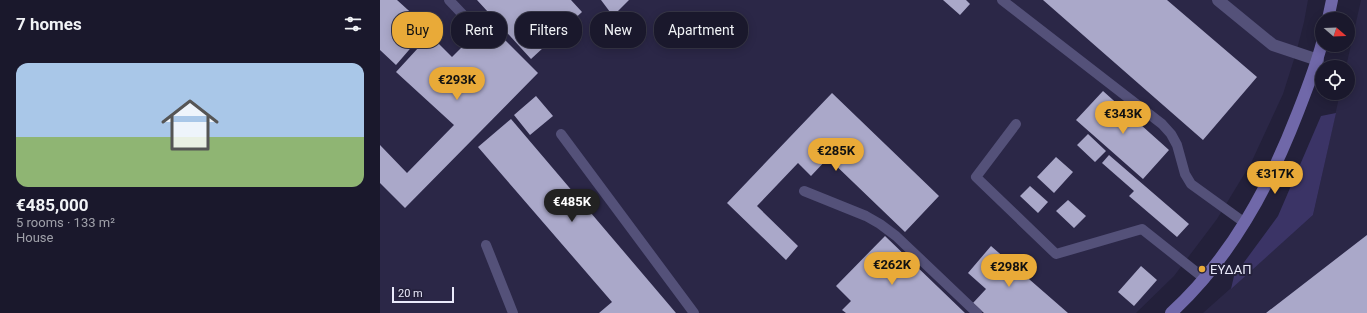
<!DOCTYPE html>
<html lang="en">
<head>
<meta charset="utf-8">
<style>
  body { margin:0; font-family:Roboto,sans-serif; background:#272538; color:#f1f3f6; height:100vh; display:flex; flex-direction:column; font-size:15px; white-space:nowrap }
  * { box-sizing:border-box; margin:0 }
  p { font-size:13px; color:#9fa0a9 }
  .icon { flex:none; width:22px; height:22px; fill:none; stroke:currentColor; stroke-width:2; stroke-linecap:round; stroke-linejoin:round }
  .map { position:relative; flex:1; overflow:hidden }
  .drawer { display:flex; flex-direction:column; background:#1a182c; width:380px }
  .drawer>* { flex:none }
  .guide { position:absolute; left:12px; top:12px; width:380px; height:36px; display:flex; gap:8px }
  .needle { width:26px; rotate:109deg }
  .fabs { position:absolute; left:935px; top:12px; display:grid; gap:8px }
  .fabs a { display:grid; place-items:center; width:40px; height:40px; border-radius:50%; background:#1a182c; box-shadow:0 2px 10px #0003,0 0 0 1px #383748; font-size:20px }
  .scale { position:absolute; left:12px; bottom:10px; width:62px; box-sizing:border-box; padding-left:4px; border:2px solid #eaeafb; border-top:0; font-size:11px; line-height:14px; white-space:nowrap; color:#eaeafb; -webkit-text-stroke:3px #23203a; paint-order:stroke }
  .price { position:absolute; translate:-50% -34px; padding:0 9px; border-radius:14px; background:#e9aa38; color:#111; font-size:13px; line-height:26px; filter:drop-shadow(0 1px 2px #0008) }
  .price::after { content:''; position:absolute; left:50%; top:24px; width:12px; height:9px; margin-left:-6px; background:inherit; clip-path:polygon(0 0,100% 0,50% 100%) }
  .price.current { background:#222; color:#fff }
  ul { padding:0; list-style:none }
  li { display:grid; align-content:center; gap:8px; height:212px; padding:0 16px }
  li span { display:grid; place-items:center; height:124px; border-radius:12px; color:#555 }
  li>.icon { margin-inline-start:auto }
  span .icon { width:72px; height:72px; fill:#fffc; stroke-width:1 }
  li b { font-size:17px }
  h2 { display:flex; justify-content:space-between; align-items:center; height:48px; padding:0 16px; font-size:17px }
  .chip { padding:0 14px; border-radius:16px; background:#1a182c; box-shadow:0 2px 10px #0003,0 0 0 1px #383748; font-size:14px; line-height:36px }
  .chip.current { background:#e9aa38; color:#111 }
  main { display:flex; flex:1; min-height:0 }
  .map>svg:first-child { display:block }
  .built { fill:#2b2747 }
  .green { fill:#3b3466 }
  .building { fill:#aaa8c9 }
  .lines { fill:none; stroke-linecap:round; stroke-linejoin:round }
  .lane { stroke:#545179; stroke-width:10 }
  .street { stroke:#545179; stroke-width:12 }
  .secondary { stroke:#7068a9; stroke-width:12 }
  .poi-dot { fill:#e9aa38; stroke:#23203a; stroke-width:1.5 }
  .labels { text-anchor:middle; stroke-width:4; stroke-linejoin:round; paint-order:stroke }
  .poi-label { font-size:13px; fill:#eaeafb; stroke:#23203a; text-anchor:start }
</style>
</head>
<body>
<main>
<section class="drawer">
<h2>7 homes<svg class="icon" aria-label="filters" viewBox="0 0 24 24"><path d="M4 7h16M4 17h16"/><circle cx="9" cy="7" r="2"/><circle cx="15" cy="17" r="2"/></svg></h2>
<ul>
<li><span style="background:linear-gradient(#a9c7e8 60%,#8fb573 0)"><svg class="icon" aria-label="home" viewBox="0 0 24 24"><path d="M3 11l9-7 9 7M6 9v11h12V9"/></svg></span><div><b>€485,000</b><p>5 rooms · 133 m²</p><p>House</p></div></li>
</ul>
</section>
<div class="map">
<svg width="987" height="313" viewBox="0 0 987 313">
  <rect width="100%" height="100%" fill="#23203a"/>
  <path class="built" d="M 0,0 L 928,0 L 924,22 L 916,53 L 903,94 L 871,163 L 837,219 L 794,276 L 756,313 L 0,313 Z
    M 981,0 L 987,0 L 987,313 L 823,313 L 933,215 L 960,93 L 968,93 L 968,67 L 966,67 Z"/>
  <path class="green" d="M 956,113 L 933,215 L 851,289 L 854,276 L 898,216 L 941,116 Z"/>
  <path class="building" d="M 0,0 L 17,0 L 48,28 L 16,65 L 0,50 Z
    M 97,0 L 191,0 L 202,12 L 151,59 Z
    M 221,0 L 249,0 L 233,16 Z
    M 563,0 L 586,0 L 590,4 L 580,15 Z
    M 663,0 L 787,0 L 877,77 L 823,140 Z
    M 107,22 L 158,73 L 25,208 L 0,183 L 0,145 L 27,173 L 74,125 L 16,72 L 50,35 L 72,57 Z
    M 723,91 L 789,150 L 763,179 L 696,120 Z
    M 452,93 L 559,196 L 525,232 L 448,158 L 431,176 L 418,163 L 377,206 L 418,246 L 406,260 L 347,203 Z
    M 156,96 L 173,116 L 150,135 L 134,115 Z
    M 131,119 L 296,313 L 219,313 L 232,302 L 98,147 Z
    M 708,134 L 726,151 L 715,162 L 697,145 Z
    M 729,155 L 809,224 L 797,237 L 749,196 L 754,191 L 722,163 Z
    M 676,157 L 693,172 L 674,193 L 657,177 Z
    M 650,186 L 668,202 L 658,213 L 640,196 Z
    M 688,200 L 706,216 L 694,228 L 676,211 Z
    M 987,235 L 987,313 L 886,313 Z
    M 505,236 L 585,313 L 466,313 L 462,310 L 471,301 L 456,286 Z
    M 611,246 L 688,313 L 604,313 L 593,303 L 606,289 L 588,273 Z
    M 761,266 L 777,280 L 754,306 L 738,292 Z"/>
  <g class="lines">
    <path class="lane" d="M 69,0 L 87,19
      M 622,0 L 782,124 L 791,134 L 797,145 L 805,174 L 811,184 L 865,223
      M 636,124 L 596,177 L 676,254 L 762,229 L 825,279
      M 181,134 L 314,313
      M 424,191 L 486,216 L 500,224 L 516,236 L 597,313
      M 106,245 L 133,313"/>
    <path class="street" d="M 838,0 L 893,45 L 938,60"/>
    <path class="secondary" d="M 948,19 L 952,0
      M 791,313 C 851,258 889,187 918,112 C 927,89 936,66 942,43"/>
  </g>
  <circle class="poi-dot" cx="822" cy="269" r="4"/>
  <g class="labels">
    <g class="poi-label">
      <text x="830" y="274">ΕΥΔΑΠ</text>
    </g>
  </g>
</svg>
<div class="fabs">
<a><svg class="needle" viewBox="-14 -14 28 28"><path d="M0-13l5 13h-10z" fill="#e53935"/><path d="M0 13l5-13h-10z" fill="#9fa0a9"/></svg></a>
<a><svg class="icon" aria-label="locate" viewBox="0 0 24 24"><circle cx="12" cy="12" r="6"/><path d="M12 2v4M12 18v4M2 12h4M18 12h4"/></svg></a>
</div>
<div class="scale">20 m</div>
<b class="price" style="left:77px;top:101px">€293K</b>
<b class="price" style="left:743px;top:135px">€343K</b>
<b class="price" style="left:456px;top:172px">€285K</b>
<b class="price" style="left:895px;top:195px">€317K</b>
<b class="price current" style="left:192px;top:223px">€485K</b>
<b class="price" style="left:512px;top:286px">€262K</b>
<b class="price" style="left:629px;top:288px">€298K</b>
<div class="guide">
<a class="chip current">Buy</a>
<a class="chip">Rent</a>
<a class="chip">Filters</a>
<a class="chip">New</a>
<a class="chip">Apartment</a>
</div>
</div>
</main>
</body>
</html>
